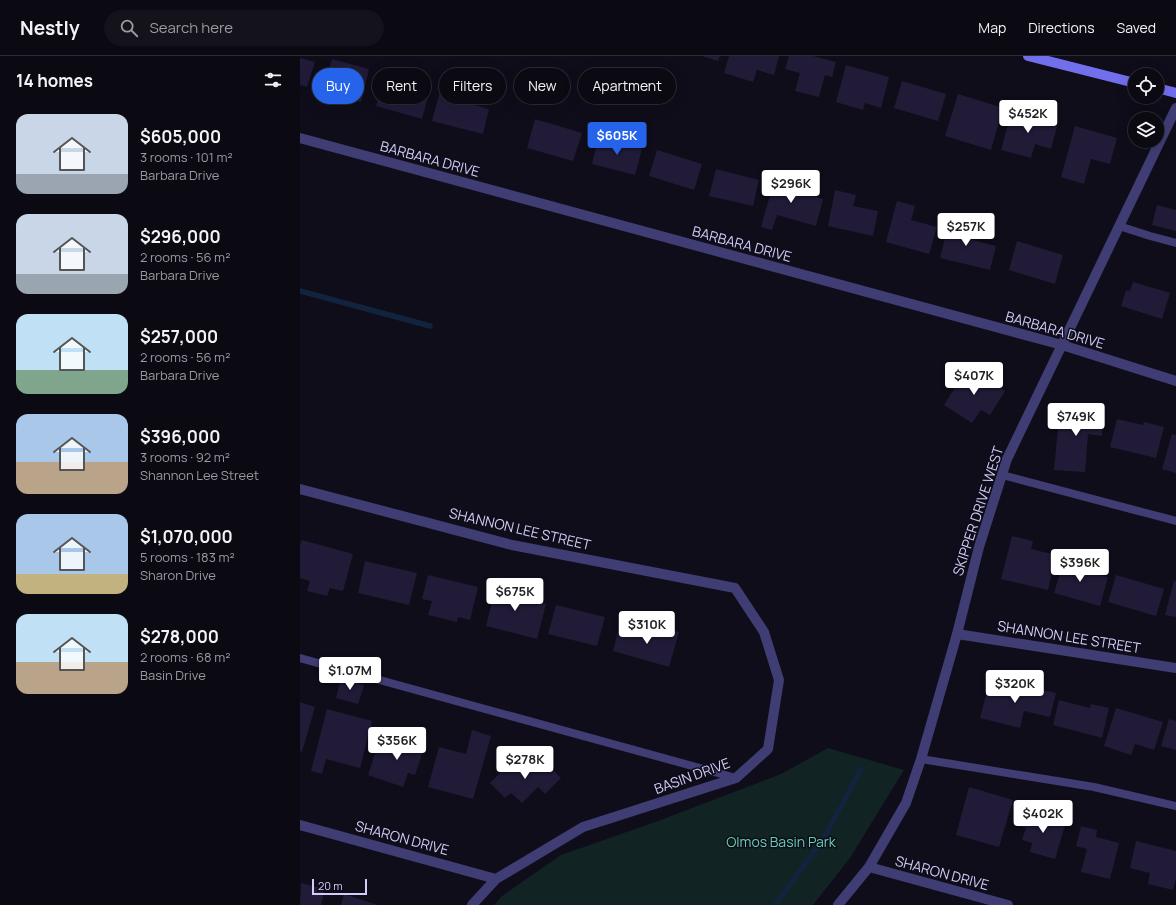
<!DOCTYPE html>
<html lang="en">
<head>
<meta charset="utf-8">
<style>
  body { margin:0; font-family:Manrope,sans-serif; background:#14131c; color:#f1f3f6; height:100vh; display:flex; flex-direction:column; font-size:15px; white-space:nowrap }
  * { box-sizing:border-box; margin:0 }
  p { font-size:13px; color:#9a9aa0 }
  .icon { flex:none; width:22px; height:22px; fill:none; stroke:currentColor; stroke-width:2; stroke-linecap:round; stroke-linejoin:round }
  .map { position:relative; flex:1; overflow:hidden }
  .drawer { display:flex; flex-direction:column; background:#0b0a13; width:300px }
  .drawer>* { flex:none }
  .banner { position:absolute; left:12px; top:12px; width:380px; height:36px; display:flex; gap:8px }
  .tools { position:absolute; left:828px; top:12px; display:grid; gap:8px }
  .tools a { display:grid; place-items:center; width:36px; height:36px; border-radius:50%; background:#0b0a13; box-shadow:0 4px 16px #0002,0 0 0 1px #2b2b33; font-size:20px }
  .scale { position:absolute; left:12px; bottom:10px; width:55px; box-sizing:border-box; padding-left:4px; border:2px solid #d1ccf8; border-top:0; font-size:11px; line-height:14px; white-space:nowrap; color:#d1ccf8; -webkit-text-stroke:3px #0f0d19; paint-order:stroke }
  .price { position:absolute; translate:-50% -34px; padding:0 9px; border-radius:4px; background:#fff; color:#222; font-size:13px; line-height:26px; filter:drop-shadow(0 1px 2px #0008) }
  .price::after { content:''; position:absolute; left:50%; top:24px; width:12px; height:9px; margin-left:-6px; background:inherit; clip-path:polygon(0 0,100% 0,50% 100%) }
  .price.current { background:#2563eb; color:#fff }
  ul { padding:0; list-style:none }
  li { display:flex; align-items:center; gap:12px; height:100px; padding:0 16px }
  li span { display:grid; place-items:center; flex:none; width:112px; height:80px; border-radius:12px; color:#555 }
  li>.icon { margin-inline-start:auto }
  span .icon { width:48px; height:48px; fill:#fffc; stroke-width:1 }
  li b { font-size:17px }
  h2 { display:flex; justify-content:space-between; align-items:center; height:48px; padding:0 16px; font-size:17px }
  .pill { padding:0 14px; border-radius:18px; background:#0b0a13; box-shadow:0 4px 16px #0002,0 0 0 1px #2b2b33; font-size:14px; line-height:36px }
  .pill.current { background:#2563eb; color:#fff }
  header { display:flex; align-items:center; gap:24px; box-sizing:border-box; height:56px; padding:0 20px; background:#0b0a13; border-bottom:1px solid #2b2b33 }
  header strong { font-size:19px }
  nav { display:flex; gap:22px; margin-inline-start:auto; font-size:14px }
  .search { width:280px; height:36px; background:#14131c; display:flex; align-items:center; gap:10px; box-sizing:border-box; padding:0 14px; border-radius:22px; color:#9a9aa0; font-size:15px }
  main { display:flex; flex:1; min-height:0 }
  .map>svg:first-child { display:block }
  .green { fill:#112322 }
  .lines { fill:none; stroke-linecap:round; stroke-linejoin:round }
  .stream { stroke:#12243d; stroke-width:5.5 }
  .building { fill:#211b38 }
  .lane { stroke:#3f3d73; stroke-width:8 }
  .street { stroke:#3f3d73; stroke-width:10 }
  .secondary { stroke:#716fec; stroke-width:10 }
  .labels { text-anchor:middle; stroke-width:3; stroke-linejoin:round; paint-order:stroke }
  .street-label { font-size:14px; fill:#d1ccf8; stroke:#0f0d19 }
  .park-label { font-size:14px; fill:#62ceb2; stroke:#0f0d19 }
</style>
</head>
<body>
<header>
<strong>Nestly</strong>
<div class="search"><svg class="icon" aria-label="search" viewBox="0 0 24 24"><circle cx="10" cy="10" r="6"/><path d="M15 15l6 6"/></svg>Search here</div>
<nav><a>Map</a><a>Directions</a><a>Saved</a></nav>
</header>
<main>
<section class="drawer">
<h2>14 homes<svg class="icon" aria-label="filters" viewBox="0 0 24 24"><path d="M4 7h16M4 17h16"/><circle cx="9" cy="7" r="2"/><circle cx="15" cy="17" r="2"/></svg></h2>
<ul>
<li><span style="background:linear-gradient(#c9d6e8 75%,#9aa5b1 0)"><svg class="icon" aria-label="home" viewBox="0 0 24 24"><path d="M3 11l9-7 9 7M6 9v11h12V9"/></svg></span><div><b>$605,000</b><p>3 rooms · 101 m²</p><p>Barbara Drive</p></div></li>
<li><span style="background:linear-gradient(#c9d6e8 75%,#9aa5b1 0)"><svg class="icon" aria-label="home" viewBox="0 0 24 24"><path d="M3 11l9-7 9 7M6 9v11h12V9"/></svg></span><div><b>$296,000</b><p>2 rooms · 56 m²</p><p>Barbara Drive</p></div></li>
<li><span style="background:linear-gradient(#bfe0f5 70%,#7fa58c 0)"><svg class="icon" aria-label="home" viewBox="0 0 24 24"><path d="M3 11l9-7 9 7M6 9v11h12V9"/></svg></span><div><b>$257,000</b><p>2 rooms · 56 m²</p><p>Barbara Drive</p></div></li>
<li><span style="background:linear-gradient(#a9c7e8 60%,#b9a48a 0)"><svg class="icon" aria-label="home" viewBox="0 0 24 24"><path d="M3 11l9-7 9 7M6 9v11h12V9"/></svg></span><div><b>$396,000</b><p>3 rooms · 92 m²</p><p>Shannon Lee Street</p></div></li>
<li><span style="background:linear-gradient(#a9c7e8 75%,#c2b280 0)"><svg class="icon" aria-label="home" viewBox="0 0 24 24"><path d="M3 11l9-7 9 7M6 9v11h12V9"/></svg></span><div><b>$1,070,000</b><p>5 rooms · 183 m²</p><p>Sharon Drive</p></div></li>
<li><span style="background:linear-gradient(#bfe0f5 60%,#b9a48a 0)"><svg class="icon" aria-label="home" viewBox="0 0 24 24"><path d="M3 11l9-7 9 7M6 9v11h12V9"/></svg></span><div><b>$278,000</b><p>2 rooms · 68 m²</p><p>Basin Drive</p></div></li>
</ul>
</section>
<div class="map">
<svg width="876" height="849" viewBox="0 0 876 849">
  <rect width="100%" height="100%" fill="#0f0d19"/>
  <path class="green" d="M 528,692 L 604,714 L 550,802 L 513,849 L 194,849 L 202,840 L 261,799 L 358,765 L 481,718 Z"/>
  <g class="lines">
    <path class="stream" d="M 0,235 L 130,270
      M 475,849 L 524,782 L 561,713"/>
  </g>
  <path class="building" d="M 402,0 L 420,0 L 418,5 Z
    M 429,0 L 479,0 L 474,19 L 457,14 L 453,26 L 424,17 Z
    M 489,0 L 513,0 L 536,6 L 532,21 L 525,19 L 519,41 L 495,35 L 500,17 L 485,13 Z
    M 0,2 L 15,6 L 7,31 L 0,29 Z
    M 32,3 L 69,13 L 61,46 L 23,36 Z
    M 546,9 L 589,21 L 581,52 L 565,47 L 563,54 L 536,46 Z
    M 87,14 L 111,21 L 108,31 L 129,37 L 122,63 L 76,50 Z
    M 602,25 L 646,38 L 638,65 L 594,52 Z
    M 141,31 L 170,39 L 167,47 L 189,53 L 183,78 L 132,65 Z
    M 658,38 L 703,52 L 691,94 L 645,80 Z
    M 712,54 L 758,67 L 751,93 L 735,88 L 731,102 L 701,94 Z
    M 235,63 L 282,77 L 273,105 L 227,92 Z
    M 775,70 L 817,82 L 810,108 L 791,103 L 784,128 L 761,121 Z
    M 298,82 L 342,93 L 335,119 L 292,108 Z
    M 357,94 L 402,108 L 394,134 L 349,120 Z
    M 416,113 L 459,124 L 453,150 L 409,140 Z
    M 476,118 L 500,125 L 497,135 L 523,143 L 516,170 L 477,159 L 472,174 L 461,171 Z
    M 535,134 L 556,139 L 553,150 L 578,155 L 573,180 L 528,170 Z
    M 597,145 L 615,150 L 611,164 L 637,171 L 629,198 L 586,186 Z
    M 857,149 L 876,154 L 876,175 L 852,169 Z
    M 650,162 L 668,167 L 665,182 L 696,190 L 690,214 L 640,202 Z
    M 717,185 L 763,199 L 755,228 L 709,214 Z
    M 833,226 L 870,237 L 862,263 L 821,250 L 826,234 L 830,235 Z
    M 668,311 L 705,335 L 690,359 L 681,354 L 672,367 L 644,349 Z
    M 760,351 L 804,355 L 802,380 L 788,378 L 785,416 L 754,414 Z
    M 817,363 L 843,369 L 844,366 L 864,371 L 856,402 L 810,391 Z
    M 872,378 L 876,379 L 876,417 L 862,413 Z
    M 712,480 L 733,485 L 731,493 L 756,499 L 748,534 L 701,523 Z
    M 2,484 L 53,498 L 43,535 L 30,532 L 27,540 L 7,535 L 10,525 L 0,522 L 0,489 Z
    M 765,499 L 778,502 L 775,512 L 808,521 L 800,550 L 754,537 Z
    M 65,505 L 117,517 L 109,549 L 58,537 Z
    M 128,519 L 178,531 L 170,564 L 158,561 L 157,566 L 128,559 L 132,545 L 122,543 Z
    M 816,519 L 864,533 L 856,560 L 808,546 Z
    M 198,521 L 215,526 L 212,539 L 246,548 L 237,583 L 186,570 Z
    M 874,525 L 876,525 L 876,561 L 865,559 Z
    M 256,549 L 305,561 L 297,590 L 248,578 Z
    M 320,568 L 361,580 L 363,572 L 379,576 L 369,611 L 313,595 Z
    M 41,622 L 64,629 L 58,648 L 36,642 Z
    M 689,627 L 727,636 L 728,631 L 756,637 L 750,661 L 724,655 L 720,672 L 680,662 Z
    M 759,644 L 790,652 L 791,648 L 809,652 L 802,682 L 753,669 Z
    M 0,646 L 15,651 L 2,696 L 0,695 Z
    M 816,652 L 863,666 L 854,694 L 835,688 L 831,699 L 804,690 Z
    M 27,653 L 72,665 L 60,712 L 26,703 L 22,718 L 11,715 Z
    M 869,663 L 876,665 L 876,694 L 861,690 Z
    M 172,674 L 191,680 L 173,743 L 128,731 L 139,691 L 166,698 Z
    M 96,680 L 125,689 L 115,719 L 108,717 L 103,731 L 68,719 L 78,688 L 92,693 Z
    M 217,700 L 231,715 L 242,703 L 261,722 L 245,738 L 238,731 L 222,747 L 211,737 L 205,742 L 190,727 Z
    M 669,731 L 713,744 L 699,791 L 656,779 Z
    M 725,754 L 766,766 L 755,803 L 730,796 L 732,787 L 722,784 L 726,772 L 720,770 Z
    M 781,770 L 797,774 L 796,781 L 819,787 L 810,823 L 781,816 L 787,793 L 776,790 Z
    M 836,785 L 876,795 L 876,822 L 873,834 L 848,828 L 850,817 L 830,812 Z
    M 1,827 L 25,833 L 21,849 L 0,849 Z
    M 44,838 L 78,849 L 41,849 Z"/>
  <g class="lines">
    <path class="lane" d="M 819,170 L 850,180 L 876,187
      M 702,419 L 876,465
      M 0,602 L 436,722
      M 621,703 L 794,731 L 876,750"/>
    <path class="street" d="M 0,82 L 762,289 L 876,325
      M 0,433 L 212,489 L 435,532 L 464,576 L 479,624 L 468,693 L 436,722 L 283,771 L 196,823 L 172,849
      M 657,578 L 876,612
      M 0,769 L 196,823
      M 569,811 L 708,849
      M 538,849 L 569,811 L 606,747 L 621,703 L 657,578 L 679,491 L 707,403 L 876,52"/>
    <path class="secondary" d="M 728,0 L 835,27
      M 857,32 L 876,37"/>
  </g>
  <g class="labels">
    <g class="street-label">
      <text transform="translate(130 103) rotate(15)" y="5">BARBARA DRIVE</text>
      <text transform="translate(442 188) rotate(15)" y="5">BARBARA DRIVE</text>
      <text transform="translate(755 274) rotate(16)" y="5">BARBARA DRIVE</text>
      <text transform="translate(678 455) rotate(-72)" y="5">SKIPPER DRIVE WEST</text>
      <text transform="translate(220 473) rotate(13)" y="5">SHANNON LEE STREET</text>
      <text transform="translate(769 581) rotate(9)" y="5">SHANNON LEE STREET</text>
      <text transform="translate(392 720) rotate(-20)" y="5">BASIN DRIVE</text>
      <text transform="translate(102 782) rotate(15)" y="5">SHARON DRIVE</text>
      <text transform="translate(642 817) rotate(15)" y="5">SHARON DRIVE</text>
    </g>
    <g class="park-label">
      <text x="481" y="791">Olmos Basin Park</text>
    </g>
  </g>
</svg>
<div class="tools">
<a><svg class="icon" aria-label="locate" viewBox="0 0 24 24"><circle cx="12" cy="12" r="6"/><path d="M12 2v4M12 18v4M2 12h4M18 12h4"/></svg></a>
<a><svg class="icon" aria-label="layers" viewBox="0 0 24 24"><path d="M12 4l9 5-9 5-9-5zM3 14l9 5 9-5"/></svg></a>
</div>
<div class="scale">20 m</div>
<b class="price" style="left:728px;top:78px">$452K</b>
<b class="price current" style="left:317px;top:100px">$605K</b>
<b class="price" style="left:491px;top:148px">$296K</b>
<b class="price" style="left:666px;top:191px">$257K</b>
<b class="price" style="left:674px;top:340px">$407K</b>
<b class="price" style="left:776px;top:381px">$749K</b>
<b class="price" style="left:780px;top:527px">$396K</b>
<b class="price" style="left:215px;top:556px">$675K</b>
<b class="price" style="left:347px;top:589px">$310K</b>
<b class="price" style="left:50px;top:635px">$1.07M</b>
<b class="price" style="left:715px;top:648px">$320K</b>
<b class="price" style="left:97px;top:705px">$356K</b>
<b class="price" style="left:225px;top:724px">$278K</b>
<b class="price" style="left:743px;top:778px">$402K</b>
<div class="banner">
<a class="pill current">Buy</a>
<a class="pill">Rent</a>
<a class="pill">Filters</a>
<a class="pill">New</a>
<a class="pill">Apartment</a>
</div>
</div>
</main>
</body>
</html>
